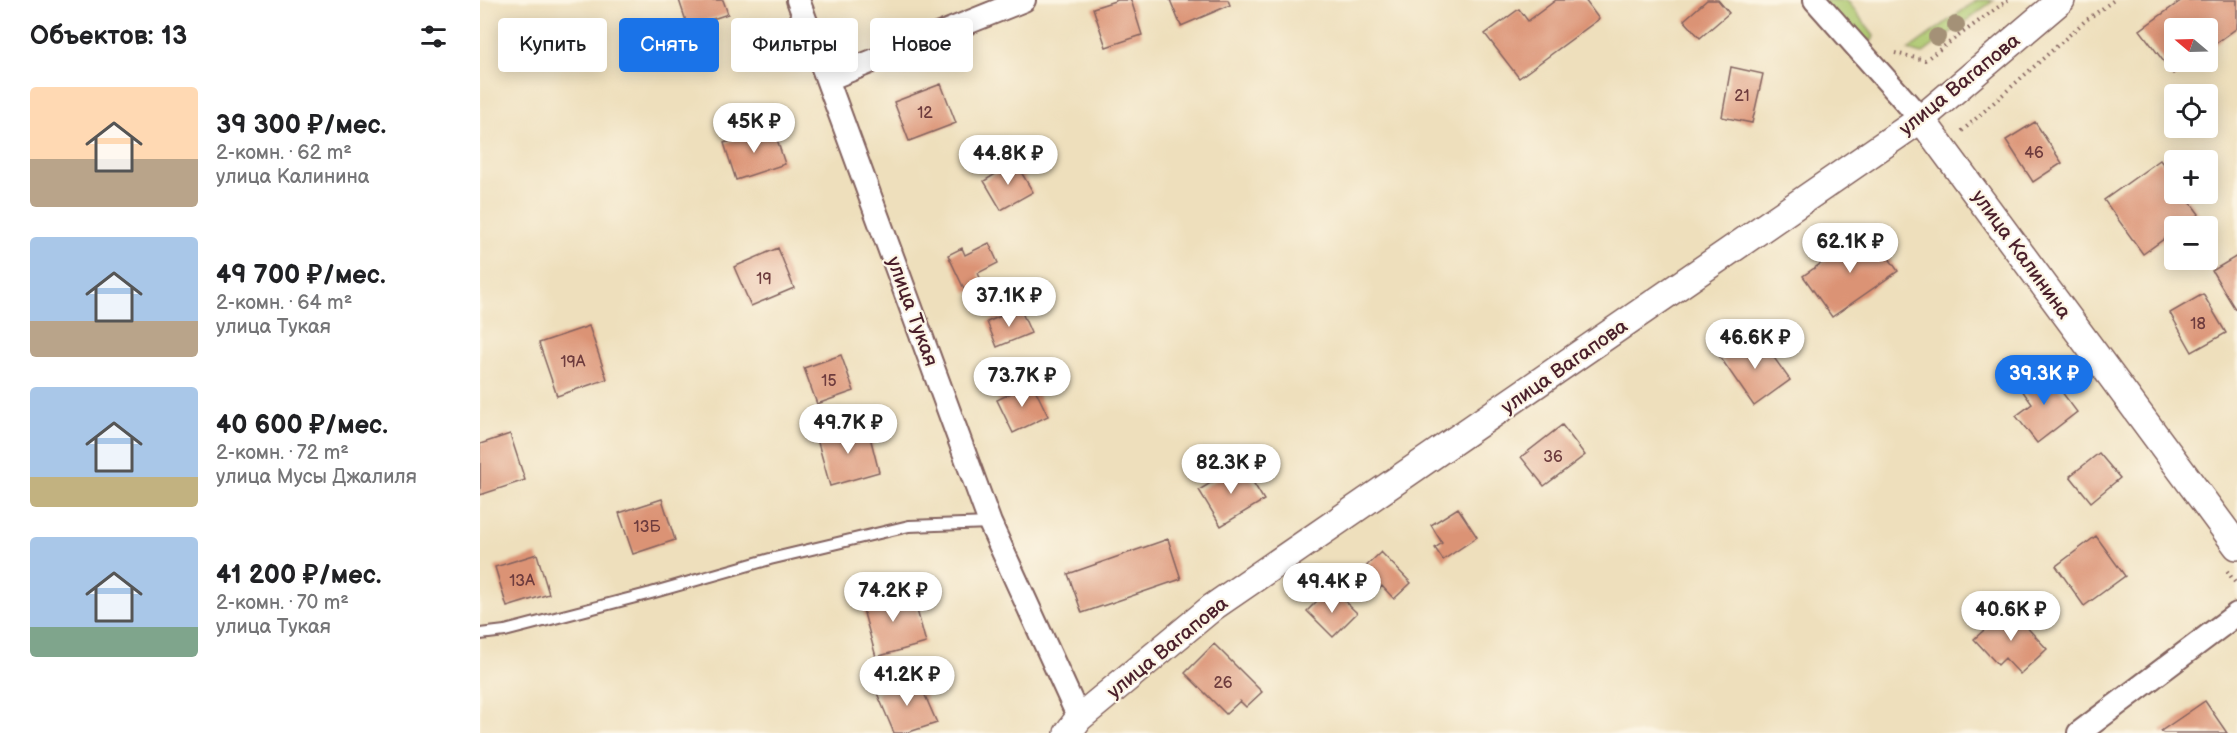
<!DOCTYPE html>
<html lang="ru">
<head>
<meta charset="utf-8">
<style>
  body { margin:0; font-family:"Balsamiq Sans",sans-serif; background:#f2f2f2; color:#202124; height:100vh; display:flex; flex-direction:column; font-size:22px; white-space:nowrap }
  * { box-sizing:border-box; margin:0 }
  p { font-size:20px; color:#757577 }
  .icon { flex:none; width:33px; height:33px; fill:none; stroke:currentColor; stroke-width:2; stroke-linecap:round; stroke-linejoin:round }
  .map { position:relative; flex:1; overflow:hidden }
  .side { display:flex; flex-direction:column; background:#fff; width:480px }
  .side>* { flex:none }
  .top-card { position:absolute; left:18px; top:18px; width:570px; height:54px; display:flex; gap:12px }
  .needle { width:39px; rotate:289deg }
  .fabs { position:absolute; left:1684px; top:18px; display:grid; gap:12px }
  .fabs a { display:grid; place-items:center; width:54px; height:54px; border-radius:6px; background:#fff; box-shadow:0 3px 15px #0003; font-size:30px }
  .price { position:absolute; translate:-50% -51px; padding:0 14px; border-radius:21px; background:#fff; color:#222; font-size:20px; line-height:39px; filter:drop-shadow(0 2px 3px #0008) }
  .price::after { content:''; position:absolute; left:50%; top:36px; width:18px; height:14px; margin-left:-9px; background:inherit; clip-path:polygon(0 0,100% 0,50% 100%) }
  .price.selected { background:#1a73e8; color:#fff }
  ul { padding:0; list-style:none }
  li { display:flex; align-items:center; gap:18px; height:150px; padding:0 30px }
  li span { display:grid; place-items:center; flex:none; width:168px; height:120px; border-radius:6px; color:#555 }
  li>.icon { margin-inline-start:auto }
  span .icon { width:72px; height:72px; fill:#fffc; stroke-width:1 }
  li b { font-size:26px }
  h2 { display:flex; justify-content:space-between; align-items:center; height:72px; padding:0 30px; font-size:26px }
  .chip { padding:0 21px; border-radius:6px; background:#fff; box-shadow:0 3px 15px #0003; font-size:21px; line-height:54px }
  .chip.selected { background:#1a73e8; color:#fff }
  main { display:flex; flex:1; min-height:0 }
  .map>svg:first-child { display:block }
  .green { fill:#acc86e; stroke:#7b744c; stroke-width:1.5 }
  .building { fill:#db9375 }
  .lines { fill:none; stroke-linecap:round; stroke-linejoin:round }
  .service-casing { stroke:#83625e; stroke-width:14 }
  .minor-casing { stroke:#83625e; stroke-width:26 }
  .tertiary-casing { stroke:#83625e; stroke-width:30 }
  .path { stroke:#83625e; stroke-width:4; stroke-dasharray:1.5 4.5; stroke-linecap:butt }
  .service { stroke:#fff; stroke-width:10 }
  .minor { stroke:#fff; stroke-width:22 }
  .tertiary { stroke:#fff; stroke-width:27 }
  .tree { fill:#a49177 }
  .labels { text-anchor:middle; stroke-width:4.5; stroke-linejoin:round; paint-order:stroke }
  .number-label { font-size:16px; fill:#6e3c3e }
  .street-label { font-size:20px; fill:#4a1f2b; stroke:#fcf5e5 }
</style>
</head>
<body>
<main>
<section class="side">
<h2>Объектов: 13<svg class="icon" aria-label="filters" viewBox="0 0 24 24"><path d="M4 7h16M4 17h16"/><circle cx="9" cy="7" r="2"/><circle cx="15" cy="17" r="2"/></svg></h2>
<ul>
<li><span style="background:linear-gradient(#ffd9b3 60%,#b9a48a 0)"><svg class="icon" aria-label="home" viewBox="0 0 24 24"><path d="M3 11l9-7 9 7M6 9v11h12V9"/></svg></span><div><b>39 300 ₽/мес.</b><p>2-комн. · 62 m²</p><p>улица Калинина</p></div></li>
<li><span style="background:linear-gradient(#a9c7e8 70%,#b9a48a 0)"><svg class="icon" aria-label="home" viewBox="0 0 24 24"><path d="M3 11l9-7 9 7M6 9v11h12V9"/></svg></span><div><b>49 700 ₽/мес.</b><p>2-комн. · 64 m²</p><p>улица Тукая</p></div></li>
<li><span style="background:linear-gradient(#a9c7e8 75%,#c2b280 0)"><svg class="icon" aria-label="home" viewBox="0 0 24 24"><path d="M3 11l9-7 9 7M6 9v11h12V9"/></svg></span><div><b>40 600 ₽/мес.</b><p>2-комн. · 72 m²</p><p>улица Мусы Джалиля</p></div></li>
<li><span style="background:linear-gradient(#a9c7e8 75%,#7fa58c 0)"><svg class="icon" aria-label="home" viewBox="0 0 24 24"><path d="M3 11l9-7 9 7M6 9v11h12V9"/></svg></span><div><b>41 200 ₽/мес.</b><p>2-комн. · 70 m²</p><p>улица Тукая</p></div></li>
</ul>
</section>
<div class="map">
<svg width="1757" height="733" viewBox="0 0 1757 733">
  <rect width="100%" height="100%" fill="#fcf5e5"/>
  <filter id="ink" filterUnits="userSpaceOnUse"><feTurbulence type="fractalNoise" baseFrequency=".0167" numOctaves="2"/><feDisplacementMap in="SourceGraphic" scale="12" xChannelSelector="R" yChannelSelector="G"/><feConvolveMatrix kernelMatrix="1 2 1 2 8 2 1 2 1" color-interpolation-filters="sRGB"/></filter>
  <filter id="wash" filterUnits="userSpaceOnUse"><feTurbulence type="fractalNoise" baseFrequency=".008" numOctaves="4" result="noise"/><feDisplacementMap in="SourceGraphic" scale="24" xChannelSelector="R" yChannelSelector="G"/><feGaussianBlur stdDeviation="1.35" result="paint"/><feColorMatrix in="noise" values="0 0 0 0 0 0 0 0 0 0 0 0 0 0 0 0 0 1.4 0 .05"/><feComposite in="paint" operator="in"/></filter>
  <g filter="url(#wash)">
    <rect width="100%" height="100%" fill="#eedfbc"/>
    <path class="green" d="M 1341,0 L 1367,0 L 1394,36 L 1392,41 L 1369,36 Z
      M 1497,0 L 1514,0 L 1442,54 L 1428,50 Z"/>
    <g id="blocks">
      <path class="building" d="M 199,0 L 243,0 L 248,14 L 208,27 Z
        M 638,0 L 651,0 L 662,35 L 626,47 L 613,8 Z
        M 690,0 L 748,0 L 750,5 L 701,26 Z
        M 1076,0 L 1105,0 L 1119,19 L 1039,78 L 1005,34 L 1039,9 L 1048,21 Z
        M 1227,0 L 1238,0 L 1249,13 L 1220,38 L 1204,20 Z
        M 1702,0 L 1757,0 L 1757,28 L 1728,49 L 1728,28 L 1695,28 L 1695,62 L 1710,62 L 1693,74 L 1660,30 Z
        M 1251,67 L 1283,74 L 1272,123 L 1242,117 Z
        M 461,84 L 476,123 L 429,141 L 414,102 Z
        M 1555,122 L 1582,163 L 1553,182 L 1526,140 Z
        M 293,127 L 305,164 L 256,180 L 244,143 Z
        M 1680,160 L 1695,180 L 1695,194 L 1704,194 L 1719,214 L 1702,226 L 1695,226 L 1695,231 L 1663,254 L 1624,200 Z
        M 535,162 L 553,192 L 521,210 L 504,181 Z
        M 1389,230 L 1418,271 L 1352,317 L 1323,276 Z
        M 509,243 L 518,263 L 498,273 L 503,285 L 486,293 L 468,255 L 482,248 L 485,255 Z
        M 298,248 L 314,288 L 271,306 L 254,267 Z
        M 1757,256 L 1757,307 L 1755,309 L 1732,271 Z
        M 1723,294 L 1746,333 L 1712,352 L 1690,313 Z
        M 540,308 L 551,333 L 517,347 L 507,322 Z
        M 109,326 L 127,379 L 77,396 L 59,343 Z
        M 1267,338 L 1274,347 L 1282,341 L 1310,380 L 1274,406 L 1240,357 Z
        M 361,355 L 374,391 L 337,404 L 324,368 Z
        M 1563,367 L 1597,412 L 1557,443 L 1536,416 L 1552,404 L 1539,386 Z
        M 552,383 L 568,416 L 533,433 L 517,400 Z
        M 387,425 L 399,472 L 350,486 L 337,439 Z
        M 1082,425 L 1105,455 L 1064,486 L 1041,457 Z
        M 30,434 L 45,480 L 0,495 L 0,444 Z
        M 1619,453 L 1640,478 L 1611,502 L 1590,476 Z
        M 762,464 L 784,500 L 741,526 L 719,490 Z
        M 182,499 L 195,540 L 153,554 L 139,513 Z
        M 978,508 L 997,537 L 963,560 L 955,548 L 962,543 L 951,525 Z
        M 1616,536 L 1645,576 L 1604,606 L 1576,566 Z
        M 688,539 L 701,579 L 602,613 L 588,574 Z
        M 901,552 L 931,583 L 914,599 L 902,586 L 894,593 L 877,575 Z
        M 57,554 L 69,594 L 27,607 L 15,567 Z
        M 431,588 L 446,643 L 396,657 L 381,602 Z
        M 857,594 L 877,613 L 853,637 L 827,611 L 841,597 L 847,603 Z
        M 1529,608 L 1567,649 L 1540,674 L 1525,658 L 1518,665 L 1494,639 Z
        M 734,644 L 782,692 L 766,707 L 760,701 L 746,714 L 705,673 Z
        M 437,677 L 457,723 L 426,733 L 414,733 L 397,693 Z
        M 1725,701 L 1747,733 L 1683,733 L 1681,731 Z"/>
    </g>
  </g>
  <g filter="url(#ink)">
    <use href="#blocks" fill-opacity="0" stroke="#83625e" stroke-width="1.5"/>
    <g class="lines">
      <defs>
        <path id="service" d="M 0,634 L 25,631 L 171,593 L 290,559 L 429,526 L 510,523"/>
        <path id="minor" d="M 318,0 L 510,523 L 599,718
          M 1335,0 L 1441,119
          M 348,79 L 544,0
          M 1599,733 L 1757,614"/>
        <path id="tertiary" d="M 1441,119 L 1757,546
          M 588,733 L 599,718 L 733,607 L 1441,119 L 1581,0"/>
      </defs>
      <use href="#service" class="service-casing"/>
      <use href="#minor" class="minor-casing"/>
      <use href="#tertiary" class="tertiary-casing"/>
      <path class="path" d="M 1415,53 L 1445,60 L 1528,0
        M 1482,131 L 1605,21 L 1634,0
        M 1747,571 L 1757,585"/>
      <use href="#service" class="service"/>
      <use href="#minor" class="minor"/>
      <use href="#tertiary" class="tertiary"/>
    </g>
    <g class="tree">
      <circle cx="1476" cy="25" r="9"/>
      <circle cx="1457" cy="37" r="9"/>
    </g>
  </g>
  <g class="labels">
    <g class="number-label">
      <text x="1262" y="101">21</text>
      <text x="445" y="118">12</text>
      <text x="1554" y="158">46</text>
      <text x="284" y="284">19</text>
      <text x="1718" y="329">18</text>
      <text x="93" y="367">19А</text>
      <text x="349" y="386">15</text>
      <text x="1073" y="462">36</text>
      <text x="167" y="532">13Б</text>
      <text x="42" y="586">13А</text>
      <text x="743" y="688">26</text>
    </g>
    <g class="street-label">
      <text transform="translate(1479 84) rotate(-39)" y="7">улица Вагапова</text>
      <text transform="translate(1542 254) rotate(54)" y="7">улица Калинина</text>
      <text transform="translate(433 311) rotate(70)" y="7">улица Тукая</text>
      <text transform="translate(1084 366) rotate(-35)" y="7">улица Вагапова</text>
      <text transform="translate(687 647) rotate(-39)" y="7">улица Вагапова</text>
    </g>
  </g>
</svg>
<div class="fabs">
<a><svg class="needle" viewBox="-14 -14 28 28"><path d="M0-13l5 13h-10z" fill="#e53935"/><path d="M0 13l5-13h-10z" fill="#757577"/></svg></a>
<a><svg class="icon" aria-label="locate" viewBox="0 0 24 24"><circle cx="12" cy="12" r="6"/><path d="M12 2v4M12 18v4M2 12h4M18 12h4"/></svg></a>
<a>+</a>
<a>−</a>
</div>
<b class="price" style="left:274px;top:154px">45K ₽</b>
<b class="price" style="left:528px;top:186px">44.8K ₽</b>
<b class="price" style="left:1370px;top:274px">62.1K ₽</b>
<b class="price" style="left:529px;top:328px">37.1K ₽</b>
<b class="price" style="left:1275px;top:370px">46.6K ₽</b>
<b class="price selected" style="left:1564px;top:406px">39.3K ₽</b>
<b class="price" style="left:542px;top:408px">73.7K ₽</b>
<b class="price" style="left:368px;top:455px">49.7K ₽</b>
<b class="price" style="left:751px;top:495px">82.3K ₽</b>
<b class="price" style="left:852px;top:614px">49.4K ₽</b>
<b class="price" style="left:413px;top:623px">74.2K ₽</b>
<b class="price" style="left:1531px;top:642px">40.6K ₽</b>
<b class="price" style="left:427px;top:707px">41.2K ₽</b>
<div class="top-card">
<a class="chip">Купить</a>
<a class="chip selected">Снять</a>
<a class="chip">Фильтры</a>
<a class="chip">Новое</a>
</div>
</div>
</main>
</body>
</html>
